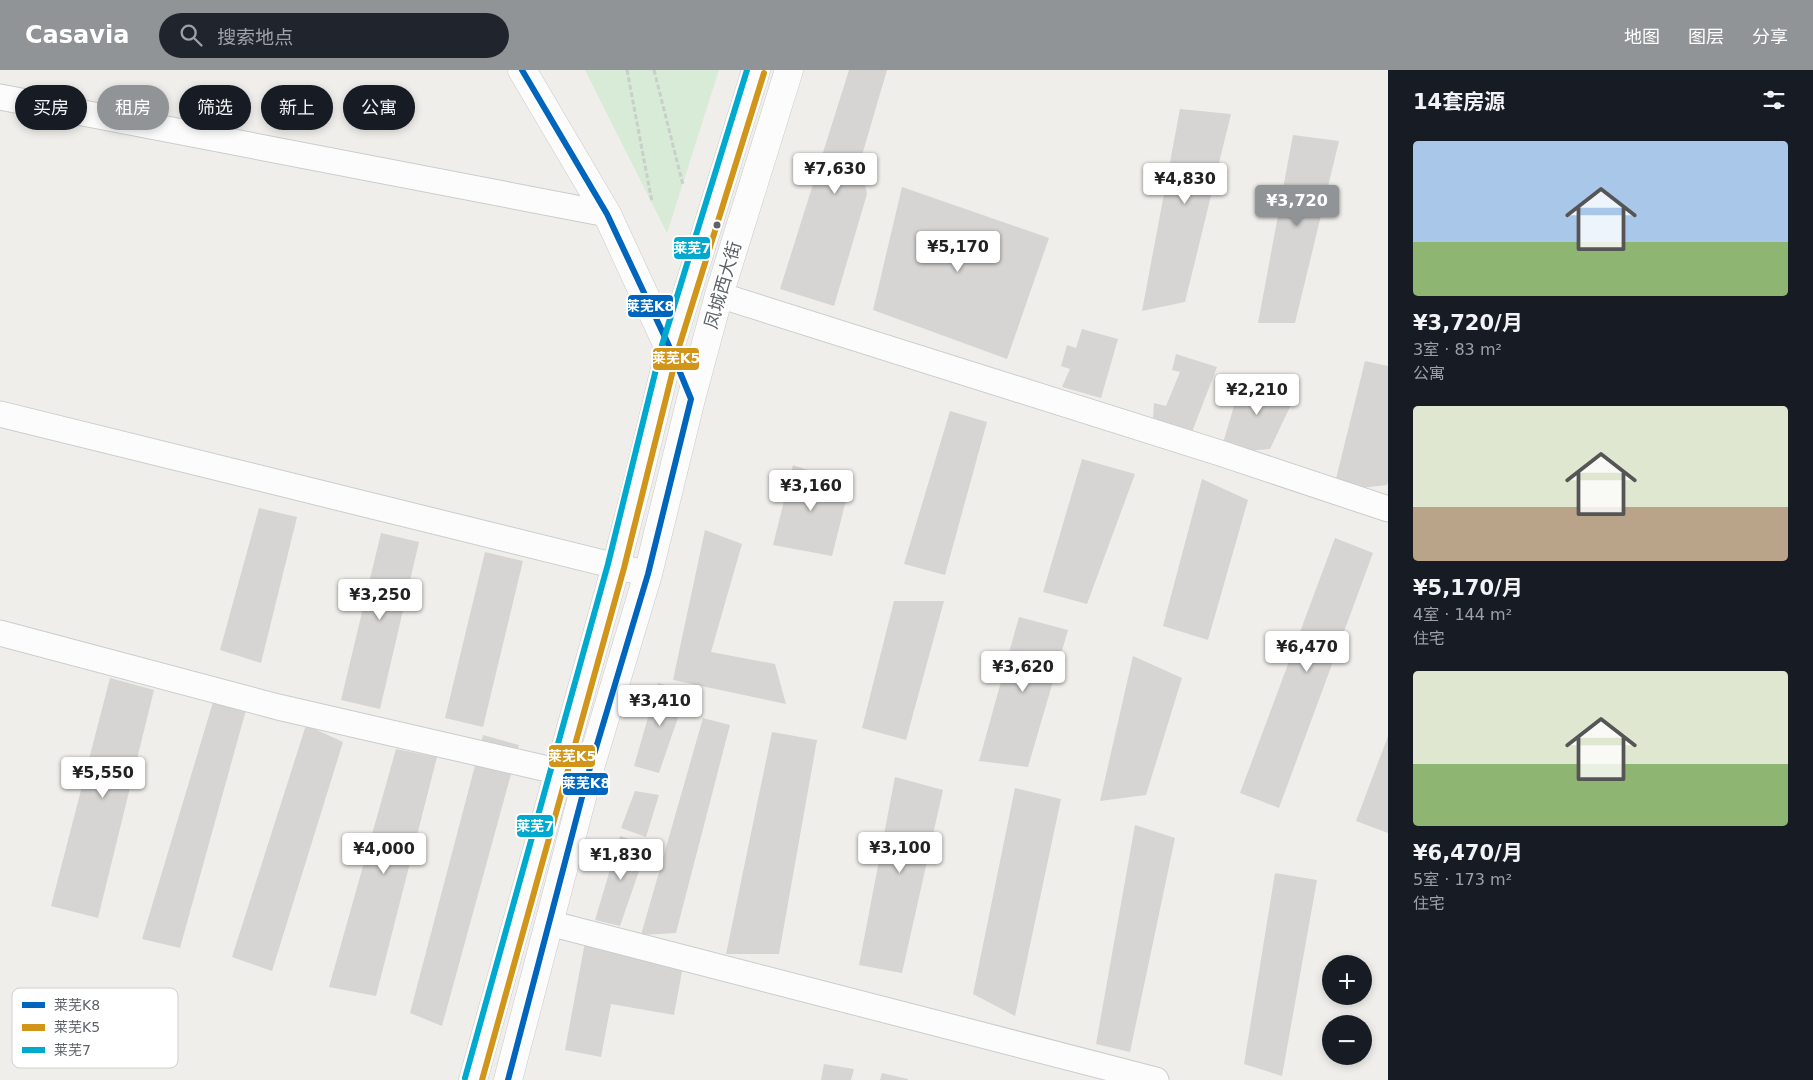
<!DOCTYPE html>
<html lang="zh">
<head>
<meta charset="utf-8">
<style>
  body { margin:0; font-family:"DejaVu Sans","Noto Sans SC",sans-serif; background:#20242c; color:#f1f3f6; height:100vh; display:flex; flex-direction:column; font-size:19px; white-space:nowrap }
  * { box-sizing:border-box; margin:0 }
  p { font-size:16px; color:#9ea1a6 }
  .icon { flex:none; width:28px; height:28px; fill:none; stroke:currentColor; stroke-width:2; stroke-linecap:round; stroke-linejoin:round }
  .map { position:relative; flex:1; overflow:hidden }
  .side { display:flex; flex-direction:column; background:#171b24; width:425px }
  .side>* { flex:none }
  .hud { position:absolute; left:15px; top:15px; width:475px; height:45px; display:flex; gap:10px }
  .buttons { position:absolute; left:1322px; top:885px; display:grid; gap:10px }
  .buttons a { display:grid; place-items:center; width:50px; height:50px; border-radius:50%; background:#171b24; box-shadow:0 2px 8px #0003; font-size:25px }
  .price { position:absolute; translate:-50% -42px; padding:0 11px; border-radius:5px; background:#fff; color:#222; font-size:16px; line-height:32px; filter:drop-shadow(0 1px 2px #0008) }
  .price::after { content:''; position:absolute; left:50%; top:30px; width:15px; height:11px; margin-left:-8px; background:inherit; clip-path:polygon(0 0,100% 0,50% 100%) }
  .price.current { background:#919496; color:#fff }
  ul { padding:0; list-style:none }
  li { display:grid; align-content:center; gap:10px; height:265px; padding:0 25px }
  li span { display:grid; place-items:center; height:155px; border-radius:5px; color:#555 }
  li>.icon { margin-inline-start:auto }
  span .icon { width:90px; height:90px; fill:#fffc; stroke-width:1 }
  li b { font-size:21px }
  h2 { display:flex; justify-content:space-between; align-items:center; height:60px; padding:0 25px; font-size:21px }
  .pill { padding:0 18px; border-radius:22px; background:#171b24; box-shadow:0 2px 8px #0003; font-size:18px; line-height:45px }
  .pill.current { background:#919496; color:#fff }
  header { display:flex; align-items:center; gap:30px; box-sizing:border-box; height:70px; padding:0 25px; background:#919496; color:#fff }
  header strong { font-size:24px }
  nav { display:flex; gap:28px; margin-inline-start:auto; font-size:18px }
  .search { width:350px; height:45px; background:#20242c; display:flex; align-items:center; gap:12px; box-sizing:border-box; padding:0 18px; border-radius:28px; color:#9ea1a6; font-size:19px }
  main { display:flex; flex:1; min-height:0 }
  .map>svg:first-child { display:block }
  .green { fill:#d8ebd6 }
  .building { fill:#d6d5d3 }
  .lines { fill:none; stroke-linecap:round; stroke-linejoin:round }
  .minor-casing { stroke:#cbcccc; stroke-width:27 }
  .secondary-casing { stroke:#cacacb; stroke-width:29 }
  .path { stroke:#cacfcc; stroke-width:3; stroke-dasharray:5 2.5; stroke-linecap:butt }
  .minor { stroke:#fdfcfc; stroke-width:25 }
  .secondary { stroke:#fdfcfc; stroke-width:28 }
  .bus-1-casing { stroke:#fff; stroke-width:10 }
  .bus-2-casing { stroke:#fff; stroke-width:10 }
  .bus-3-casing { stroke:#fff; stroke-width:10 }
  .bus-1 { stroke:#0065bd; stroke-width:6 }
  .bus-2 { stroke:#d1951a; stroke-width:6 }
  .bus-3 { stroke:#00a9ce; stroke-width:6 }
  .bus-dot { fill:#5f6368; stroke:#fff; stroke-width:2 }
  .labels { text-anchor:middle; stroke-width:4.5; stroke-linejoin:round; paint-order:stroke }
  .street-label { font-size:18px; fill:#5f6368; stroke:#fff }
  .key { fill:#fff; stroke:#cfd0d2; stroke-width:1 }
  .key-label { font-size:14px; fill:#5f6368 }
  .line-badge { stroke:#fff; stroke-width:2 }
  .badge-label { font-size:14px; text-anchor:middle; font-weight:bold; fill:#fff }
</style>
</head>
<body>
<header>
<strong>Casavia</strong>
<div class="search"><svg class="icon" aria-label="search" viewBox="0 0 24 24"><circle cx="10" cy="10" r="6"/><path d="M15 15l6 6"/></svg>搜索地点</div>
<nav><a>地图</a><a>图层</a><a>分享</a></nav>
</header>
<main>
<div class="map">
<svg width="1388" height="1010" viewBox="0 0 1388 1010">
  <rect width="100%" height="100%" fill="#efeeea"/>
  <path class="green" d="M 585,0 L 719,0 L 667,163 Z"/>
  <path class="building" d="M 849,0 L 887,0 L 860,92 L 867,124 L 834,236 L 780,219 Z
    M 1180,39 L 1231,44 L 1185,232 L 1142,241 Z
    M 1293,65 L 1339,71 L 1295,253 L 1258,253 Z
    M 902,117 L 1049,168 L 1007,289 L 873,240 Z
    M 1082,259 L 1118,269 L 1101,328 L 1062,317 L 1070,299 L 1061,296 L 1067,275 L 1076,278 Z
    M 1176,284 L 1217,297 L 1192,362 L 1153,348 L 1154,333 L 1166,336 L 1180,302 L 1172,300 Z
    M 1365,291 L 1388,296 L 1388,412 L 1387,415 L 1333,421 Z
    M 1242,309 L 1298,320 L 1270,379 L 1220,383 Z
    M 950,341 L 987,352 L 945,505 L 904,494 Z
    M 1082,389 L 1135,404 L 1087,534 L 1043,522 Z
    M 793,395 L 850,414 L 832,486 L 773,475 Z
    M 1202,409 L 1248,430 L 1208,570 L 1163,556 Z
    M 259,438 L 297,447 L 261,593 L 220,580 Z
    M 705,460 L 742,474 L 711,582 L 775,594 L 786,634 L 673,610 Z
    M 381,463 L 419,472 L 380,639 L 341,630 Z
    M 1335,468 L 1373,483 L 1279,738 L 1240,723 Z
    M 485,482 L 523,491 L 483,657 L 445,648 Z
    M 894,531 L 944,531 L 906,670 L 862,658 Z
    M 1019,547 L 1068,560 L 1028,697 L 979,691 Z
    M 1133,586 L 1182,608 L 1146,725 L 1100,731 Z
    M 110,608 L 154,620 L 98,848 L 51,836 Z
    M 658,613 L 687,621 L 659,703 L 634,696 Z
    M 213,632 L 246,640 L 180,878 L 142,869 Z
    M 703,648 L 730,655 L 676,863 L 641,865 Z
    M 306,655 L 343,672 L 272,901 L 232,887 Z
    M 772,662 L 817,670 L 779,884 L 726,884 Z
    M 483,665 L 519,675 L 442,956 L 410,943 Z
    M 1388,666 L 1388,763 L 1356,751 Z
    M 396,679 L 437,687 L 376,926 L 329,917 Z
    M 895,707 L 943,720 L 902,903 L 859,895 Z
    M 1015,718 L 1061,729 L 1015,946 L 973,924 Z
    M 635,721 L 659,725 L 646,767 L 621,758 Z
    M 1135,755 L 1175,768 L 1130,982 L 1096,974 Z
    M 620,766 L 648,775 L 620,856 L 595,850 Z
    M 1275,803 L 1317,810 L 1282,1006 L 1244,994 Z
    M 585,872 L 684,890 L 674,945 L 611,934 L 601,987 L 565,980 Z
    M 824,994 L 854,999 L 851,1010 L 821,1010 Z
    M 882,1003 L 908,1009 L 908,1010 L 880,1010 Z"/>
  <g class="lines">
    <defs>
      <path id="minor" d="M 0,27 L 607,144
        M 719,225 L 1220,383 L 1388,439
        M 0,344 L 648,504
        M 0,563 L 278,637 L 587,708
        M 549,853 L 1156,1010"/>
      <path id="secondary" d="M 522,0 L 607,144 L 673,287
        M 473,1010 L 616,496 L 638,411 L 670,278 L 756,0
        M 508,1010 L 587,708 L 648,504 L 691,329 L 719,225 L 789,0"/>
    </defs>
    <use href="#minor" class="minor-casing"/>
    <use href="#secondary" class="secondary-casing"/>
    <path class="path" d="M 627,0 L 652,132
      M 654,0 L 683,115"/>
    <use href="#minor" class="minor"/>
    <use href="#secondary" class="secondary"/>
    <defs>
      <path id="bus-1" d="M 508,1010 L 587,708 L 648,504 L 691,329 L 670,278 L 607,144 L 522,0"/>
      <path id="bus-2" d="M 482,1010 L 624,498 L 678,280 L 764,3"/>
      <path id="bus-3" d="M 465,1008 L 608,494 L 662,275 L 747,0"/>
    </defs>
    <use href="#bus-1" class="bus-1-casing"/>
    <use href="#bus-2" class="bus-2-casing"/>
    <use href="#bus-3" class="bus-3-casing"/>
    <use href="#bus-1" class="bus-1"/>
    <use href="#bus-2" class="bus-2"/>
    <use href="#bus-3" class="bus-3"/>
  </g>
  <circle class="bus-dot" cx="717" cy="155" r="4.5"/>
  <g class="labels">
    <g class="street-label">
      <text transform="translate(723 215) rotate(-74)" y="6">凤城西大街</text>
    </g>
  </g>
  <rect x="12" y="918" width="166" height="80" rx="8" class="key"/>
  <rect x="22" y="932" width="23" height="6" fill="#0065bd"/>
  <rect x="22" y="954" width="23" height="7" fill="#d1951a"/>
  <rect x="22" y="977" width="23" height="6" fill="#00a9ce"/>
  <g class="key-label">
    <text x="54" y="940">莱芜K8</text>
    <text x="54" y="962">莱芜K5</text>
    <text x="54" y="985">莱芜7</text>
  </g>
  <g class="line-badge">
    <rect x="673" y="166" width="38" height="24" rx="5" fill="#00a9ce"/>
    <rect x="627" y="224" width="47" height="24" rx="5" fill="#0065bd"/>
    <rect x="652" y="277" width="48" height="24" rx="5" fill="#d1951a"/>
    <rect x="548" y="674" width="48" height="24" rx="5" fill="#d1951a"/>
    <rect x="562" y="702" width="47" height="24" rx="5" fill="#0065bd"/>
    <rect x="516" y="744" width="38" height="24" rx="5" fill="#00a9ce"/>
  </g>
  <g class="badge-label">
    <text x="692" y="183">莱芜7</text>
    <text x="650" y="241">莱芜K8</text>
    <text x="676" y="293">莱芜K5</text>
    <text x="572" y="691">莱芜K5</text>
    <text x="586" y="718">莱芜K8</text>
    <text x="535" y="761">莱芜7</text>
  </g>
</svg>
<div class="buttons">
<a>+</a>
<a>−</a>
</div>
<b class="price" style="left:835px;top:125px">¥7,630</b>
<b class="price" style="left:1185px;top:135px">¥4,830</b>
<b class="price current" style="left:1297px;top:157px">¥3,720</b>
<b class="price" style="left:958px;top:203px">¥5,170</b>
<b class="price" style="left:1257px;top:346px">¥2,210</b>
<b class="price" style="left:811px;top:442px">¥3,160</b>
<b class="price" style="left:380px;top:551px">¥3,250</b>
<b class="price" style="left:1307px;top:603px">¥6,470</b>
<b class="price" style="left:1023px;top:623px">¥3,620</b>
<b class="price" style="left:660px;top:657px">¥3,410</b>
<b class="price" style="left:103px;top:729px">¥5,550</b>
<b class="price" style="left:900px;top:804px">¥3,100</b>
<b class="price" style="left:384px;top:805px">¥4,000</b>
<b class="price" style="left:621px;top:811px">¥1,830</b>
<div class="hud">
<a class="pill">买房</a>
<a class="pill current">租房</a>
<a class="pill">筛选</a>
<a class="pill">新上</a>
<a class="pill">公寓</a>
</div>
</div>
<section class="side">
<h2>14套房源<svg class="icon" aria-label="filters" viewBox="0 0 24 24"><path d="M4 7h16M4 17h16"/><circle cx="9" cy="7" r="2"/><circle cx="15" cy="17" r="2"/></svg></h2>
<ul>
<li><span style="background:linear-gradient(#a9c7e8 65%,#8fb573 0)"><svg class="icon" aria-label="home" viewBox="0 0 24 24"><path d="M3 11l9-7 9 7M6 9v11h12V9"/></svg></span><div><b>¥3,720/月</b><p>3室 · 83 m²</p><p>公寓</p></div></li>
<li><span style="background:linear-gradient(#dfe7d0 65%,#b9a48a 0)"><svg class="icon" aria-label="home" viewBox="0 0 24 24"><path d="M3 11l9-7 9 7M6 9v11h12V9"/></svg></span><div><b>¥5,170/月</b><p>4室 · 144 m²</p><p>住宅</p></div></li>
<li><span style="background:linear-gradient(#dfe7d0 60%,#8fb573 0)"><svg class="icon" aria-label="home" viewBox="0 0 24 24"><path d="M3 11l9-7 9 7M6 9v11h12V9"/></svg></span><div><b>¥6,470/月</b><p>5室 · 173 m²</p><p>住宅</p></div></li>
</ul>
</section>
</main>
</body>
</html>
